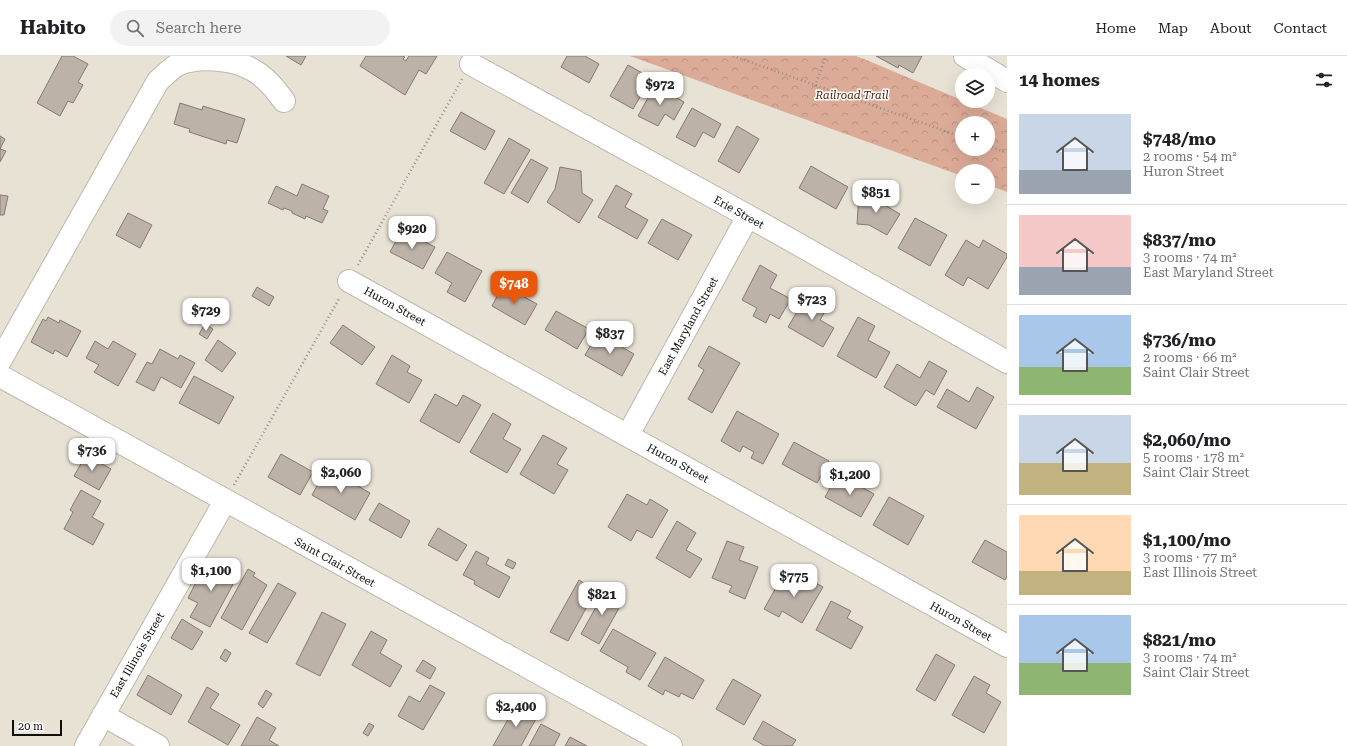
<!DOCTYPE html>
<html lang="en">
<head>
<meta charset="utf-8">
<style>
  body { margin:0; font-family:"Roboto Serif",serif; background:#f2f2f2; color:#202124; height:100vh; display:flex; flex-direction:column; font-size:15px; white-space:nowrap }
  * { box-sizing:border-box; margin:0 }
  p { font-size:13px; color:#757577 }
  .icon { flex:none; width:22px; height:22px; fill:none; stroke:currentColor; stroke-width:2; stroke-linecap:round; stroke-linejoin:round }
  .map { position:relative; flex:1; overflow:hidden }
  .panel { display:flex; flex-direction:column; background:#fff; width:340px }
  .panel>* { flex:none }
  .controls { position:absolute; left:955px; top:12px; display:grid; gap:8px }
  .controls a { display:grid; place-items:center; width:40px; height:40px; border-radius:50%; background:#fff; box-shadow:0 4px 16px #0002; font-size:20px }
  .scale { position:absolute; left:12px; bottom:10px; width:50px; box-sizing:border-box; padding-left:4px; border:2px solid #100e0a; border-top:0; font-size:11px; line-height:14px; white-space:nowrap; color:#100e0a; -webkit-text-stroke:3px #fff; paint-order:stroke }
  .price { position:absolute; translate:-50% -34px; padding:0 9px; border-radius:8px; background:#fff; color:#222; font-size:13px; line-height:26px; filter:drop-shadow(0 1px 2px #0008) }
  .price::after { content:''; position:absolute; left:50%; top:24px; width:12px; height:9px; margin-left:-6px; background:inherit; clip-path:polygon(0 0,100% 0,50% 100%) }
  .price.current { background:#ea580c; color:#fff }
  ul { padding:0; list-style:none }
  li { display:flex; align-items:center; gap:12px; height:100px; padding:0 12px }
  li+li { border-top:1px solid #e0e0e0 }
  li span { display:grid; place-items:center; flex:none; width:112px; height:80px; border-radius:0px; color:#555 }
  li>.icon { margin-inline-start:auto }
  span .icon { width:48px; height:48px; fill:#fffc; stroke-width:1 }
  li b { font-size:17px }
  h2 { display:flex; justify-content:space-between; align-items:center; height:48px; padding:0 12px; font-size:17px }
  header { display:flex; align-items:center; gap:24px; box-sizing:border-box; height:56px; padding:0 20px; background:#fff; border-bottom:1px solid #e0e0e0 }
  header strong { font-size:19px }
  nav { display:flex; gap:22px; margin-inline-start:auto; font-size:14px }
  .search { width:280px; height:36px; background:#f2f2f2; display:flex; align-items:center; gap:10px; box-sizing:border-box; padding:0 14px; border-radius:22px; color:#757577; font-size:15px }
  main { display:flex; flex:1; min-height:0 }
  .map>svg:first-child { display:block }
  .forest { fill:url(#forest-crowns); fill-rule:evenodd }
  .building { fill:#bdb2a8; stroke:#847a71 }
  .lines { fill:none; stroke-linecap:round; stroke-linejoin:round }
  .minor-casing { stroke:#beb8ac; stroke-width:24 }
  .path { stroke:#938e85; stroke-width:2.5; stroke-dasharray:1 3; stroke-linecap:butt }
  .minor { stroke:#fff; stroke-width:22 }
  .labels { text-anchor:middle; stroke-width:3; stroke-linejoin:round; paint-order:stroke }
  .park-label { font-size:11px; font-style:italic; fill:#4c1900; stroke:#fff }
  .street-label { font-size:11px; fill:#100e0a; stroke:#fff }
</style>
</head>
<body>
<header>
<strong>Habito</strong>
<div class="search"><svg class="icon" aria-label="search" viewBox="0 0 24 24"><circle cx="10" cy="10" r="6"/><path d="M15 15l6 6"/></svg>Search here</div>
<nav><a>Home</a><a>Map</a><a>About</a><a>Contact</a></nav>
</header>
<main>
<div class="map">
<svg width="1007" height="690" viewBox="0 0 1007 690">
  <defs>
    <pattern id="forest-crowns" width="20" height="18" patternUnits="userSpaceOnUse"><rect width="20" height="18" fill="#dcab97"/><path d="M2 6a3 3 0 1 1 6 0M12 15a3 3 0 1 1 6 0" fill="none" stroke="#bc9281"/></pattern>
  </defs>
  <rect width="100%" height="100%" fill="#e8e2d5"/>
  <path class="forest" d="M 630,0 L 856,0 L 864,3 L 1007,63 L 1007,136 L 988,129 L 988,115 L 962,115 L 962,120 ZM 962,67 L 988,67 L 988,93 L 962,93 Z"/>
  <path class="building" d="M 62,0 L 73,0 L 88,8 L 78,26 L 83,29 L 73,47 L 68,45 L 60,60 L 37,47 Z
    M 286,0 L 306,0 L 301,9 Z
    M 366,0 L 402,0 L 405,1 L 403,3 L 406,5 L 409,0 L 437,0 L 426,18 L 419,14 L 405,39 L 360,10 Z
    M 567,0 L 585,0 L 599,8 L 589,27 L 561,11 Z
    M 876,0 L 922,0 L 913,17 L 899,9 L 898,12 Z
    M 628,9 L 651,22 L 633,53 L 610,40 Z
    M 655,29 L 684,46 L 674,64 L 665,58 L 658,70 L 638,60 Z
    M 180,47 L 202,54 L 203,50 L 245,63 L 237,87 L 227,84 L 226,88 L 189,76 L 190,73 L 174,68 Z
    M 692,52 L 721,68 L 714,82 L 703,76 L 695,91 L 676,81 Z
    M 461,56 L 495,75 L 485,94 L 450,75 Z
    M 737,70 L 759,83 L 739,117 L 718,105 Z
    M 0,80 L 5,83 L 0,93 L 6,95 L 0,106 Z
    M 509,82 L 530,94 L 504,138 L 484,127 Z
    M 531,103 L 548,112 L 528,147 L 511,137 Z
    M 811,110 L 848,131 L 836,153 L 799,132 Z
    M 560,111 L 581,115 L 582,137 L 593,144 L 579,167 L 547,146 L 555,133 Z
    M 302,128 L 329,140 L 323,153 L 328,155 L 322,167 L 306,160 L 305,163 L 292,157 L 292,155 L 284,152 L 283,154 L 268,147 L 276,130 L 297,140 Z
    M 616,129 L 632,138 L 625,151 L 648,164 L 637,183 L 598,161 Z
    M 859,138 L 876,139 L 876,144 L 900,158 L 887,179 L 869,169 L 857,168 Z
    M 0,139 L 8,140 L 4,159 L 0,159 Z
    M 128,157 L 152,169 L 140,192 L 116,179 Z
    M 915,162 L 947,179 L 930,210 L 898,192 Z
    M 662,163 L 692,179 L 678,204 L 648,187 Z
    M 402,174 L 435,191 L 423,213 L 390,196 Z
    M 966,184 L 979,192 L 983,184 L 1007,198 L 1007,201 L 988,233 L 968,221 L 963,230 L 945,219 Z
    M 447,196 L 482,215 L 465,246 L 447,236 L 452,227 L 435,217 Z
    M 760,209 L 777,219 L 770,232 L 791,243 L 779,263 L 770,258 L 766,267 L 753,260 L 757,252 L 742,244 Z
    M 503,229 L 537,248 L 525,269 L 492,250 Z
    M 257,231 L 274,241 L 269,250 L 252,240 Z
    M 808,237 L 829,249 L 820,264 L 834,272 L 823,291 L 788,271 Z
    M 556,255 L 589,273 L 577,293 L 545,274 Z
    M 48,261 L 59,267 L 60,264 L 81,275 L 67,301 L 55,294 L 53,298 L 31,286 L 43,263 L 46,265 Z
    M 858,261 L 875,270 L 868,284 L 890,296 L 876,322 L 837,300 Z
    M 205,268 L 213,273 L 207,283 L 199,278 Z
    M 343,269 L 375,291 L 362,309 L 330,287 Z
    M 598,277 L 634,298 L 622,320 L 585,299 Z
    M 218,284 L 236,297 L 222,316 L 205,304 Z
    M 95,285 L 108,293 L 113,285 L 136,298 L 118,330 L 94,316 L 99,309 L 86,302 Z
    M 709,290 L 740,307 L 712,357 L 688,343 L 704,314 L 698,310 Z
    M 160,293 L 178,303 L 180,299 L 195,307 L 181,332 L 161,321 L 154,335 L 136,326 L 147,306 L 152,308 Z
    M 392,299 L 410,310 L 407,316 L 422,324 L 409,347 L 376,328 Z
    M 929,305 L 947,315 L 934,339 L 926,334 L 916,350 L 884,331 L 897,308 L 920,322 Z
    M 194,320 L 234,341 L 219,368 L 179,347 Z
    M 977,331 L 994,341 L 976,373 L 937,351 L 947,333 L 969,346 Z
    M 435,338 L 457,350 L 463,339 L 481,349 L 459,387 L 420,365 Z
    M 737,355 L 779,378 L 763,408 L 751,402 L 754,396 L 743,390 L 740,396 L 721,385 Z
    M 493,357 L 511,368 L 503,383 L 521,393 L 507,417 L 470,396 Z
    M 543,379 L 567,392 L 557,408 L 568,414 L 554,438 L 520,418 Z
    M 794,386 L 829,405 L 817,427 L 782,408 Z
    M 281,398 L 313,416 L 300,439 L 268,421 Z
    M 86,399 L 111,413 L 99,434 L 74,420 Z
    M 327,412 L 370,437 L 355,464 L 312,439 Z
    M 838,418 L 874,438 L 861,461 L 825,441 Z
    M 81,434 L 101,445 L 92,461 L 104,468 L 93,489 L 64,473 L 73,456 L 70,454 Z
    M 627,438 L 647,449 L 650,443 L 668,454 L 652,482 L 637,474 L 631,485 L 608,471 Z
    M 889,441 L 924,460 L 908,489 L 873,469 Z
    M 379,447 L 410,465 L 401,482 L 369,464 Z
    M 677,465 L 696,477 L 686,494 L 702,503 L 690,522 L 656,502 Z
    M 438,472 L 467,489 L 457,505 L 428,489 Z
    M 985,484 L 1007,496 L 1007,520 L 1005,524 L 972,506 Z
    M 727,485 L 744,491 L 739,504 L 758,511 L 745,543 L 729,536 L 732,530 L 712,522 Z
    M 476,495 L 489,502 L 486,508 L 510,521 L 499,542 L 474,528 L 475,525 L 463,519 Z
    M 208,503 L 238,519 L 210,571 L 190,561 L 198,547 L 188,542 Z
    M 508,503 L 516,507 L 513,513 L 505,509 Z
    M 248,513 L 255,517 L 253,520 L 267,529 L 242,574 L 221,562 Z
    M 804,520 L 823,531 L 802,567 L 782,555 L 779,561 L 764,553 L 782,521 L 798,530 Z
    M 579,524 L 596,534 L 568,585 L 550,576 Z
    M 278,527 L 296,537 L 267,587 L 249,577 Z
    M 606,533 L 624,543 L 599,588 L 581,578 Z
    M 831,545 L 851,555 L 847,562 L 863,571 L 851,593 L 816,574 Z
    M 322,556 L 346,568 L 320,620 L 296,608 Z
    M 182,563 L 203,576 L 192,594 L 171,582 Z
    M 613,573 L 656,597 L 640,624 L 626,616 L 628,611 L 600,595 Z
    M 371,575 L 387,584 L 380,597 L 402,610 L 390,631 L 352,609 Z
    M 225,593 L 231,597 L 226,606 L 220,602 Z
    M 936,598 L 955,609 L 935,645 L 916,634 Z
    M 665,601 L 704,624 L 693,643 L 681,637 L 679,641 L 665,634 L 663,639 L 648,630 Z
    M 423,604 L 436,612 L 430,623 L 416,615 Z
    M 148,619 L 182,639 L 171,659 L 137,639 Z
    M 974,620 L 990,629 L 986,637 L 1001,646 L 984,677 L 952,659 Z
    M 733,623 L 761,639 L 744,669 L 716,653 Z
    M 430,629 L 445,637 L 423,674 L 398,660 L 409,640 L 420,646 Z
    M 207,631 L 219,638 L 210,652 L 240,669 L 228,689 L 188,666 Z
    M 266,634 L 272,638 L 263,652 L 258,648 Z
    M 516,649 L 537,661 L 521,690 L 493,690 Z
    M 257,661 L 276,672 L 269,684 L 279,690 L 241,690 Z
    M 763,665 L 796,684 L 792,690 L 765,690 L 753,683 Z
    M 369,667 L 374,670 L 368,680 L 363,677 Z
    M 541,668 L 560,678 L 554,690 L 529,690 Z
    M 570,681 L 587,690 L 565,690 Z"/>
  <g class="lines">
    <defs>
      <path id="minor" d="M 965,0 L 1007,25
        M 471,8 L 748,160 L 1007,306
        M 349,225 L 1007,590
        M 0,305 L 158,25 C 164,20 170,13 177,9 C 196,0 232,2 251,13 C 265,20 275,33 284,45
        M 0,320 L 671,690
        M 628,379 L 748,160
        M 103,659 L 158,690
        M 86,690 L 225,445"/>
    </defs>
    <use href="#minor" class="minor-casing"/>
    <path class="path" d="M 733,0 L 962,81
      M 815,30 L 826,0
      M 988,90 L 1007,97
      M 358,209 L 462,23
      M 234,429 L 340,241"/>
    <use href="#minor" class="minor"/>
  </g>
  <g class="labels">
    <g class="park-label">
      <text x="852" y="43">Railroad Trail</text>
    </g>
    <g class="street-label">
      <text transform="translate(739 156) rotate(29)" y="4">Erie Street</text>
      <text transform="translate(395 250) rotate(29)" y="4">Huron Street</text>
      <text transform="translate(688 270) rotate(-61)" y="4">East Maryland Street</text>
      <text transform="translate(678 407) rotate(29)" y="4">Huron Street</text>
      <text transform="translate(335 506) rotate(29)" y="4">Saint Clair Street</text>
      <text transform="translate(961 565) rotate(29)" y="4">Huron Street</text>
      <text transform="translate(137 599) rotate(-60)" y="4">East Illinois Street</text>
    </g>
  </g>
</svg>
<div class="controls">
<a><svg class="icon" aria-label="layers" viewBox="0 0 24 24"><path d="M12 4l9 5-9 5-9-5zM3 14l9 5 9-5"/></svg></a>
<a>+</a>
<a>−</a>
</div>
<div class="scale">20 m</div>
<b class="price" style="left:660px;top:50px">$972</b>
<b class="price" style="left:876px;top:158px">$851</b>
<b class="price" style="left:412px;top:194px">$920</b>
<b class="price current" style="left:514px;top:249px">$748</b>
<b class="price" style="left:812px;top:265px">$723</b>
<b class="price" style="left:206px;top:276px">$729</b>
<b class="price" style="left:610px;top:299px">$837</b>
<b class="price" style="left:92px;top:416px">$736</b>
<b class="price" style="left:341px;top:438px">$2,060</b>
<b class="price" style="left:850px;top:440px">$1,200</b>
<b class="price" style="left:211px;top:536px">$1,100</b>
<b class="price" style="left:794px;top:542px">$775</b>
<b class="price" style="left:602px;top:560px">$821</b>
<b class="price" style="left:516px;top:672px">$2,400</b>
</div>
<section class="panel">
<h2>14 homes<svg class="icon" aria-label="filters" viewBox="0 0 24 24"><path d="M4 7h16M4 17h16"/><circle cx="9" cy="7" r="2"/><circle cx="15" cy="17" r="2"/></svg></h2>
<ul>
<li><span style="background:linear-gradient(#c9d6e8 70%,#9aa5b1 0)"><svg class="icon" aria-label="home" viewBox="0 0 24 24"><path d="M3 11l9-7 9 7M6 9v11h12V9"/></svg></span><div><b>$748/mo</b><p>2 rooms · 54 m²</p><p>Huron Street</p></div></li>
<li><span style="background:linear-gradient(#f6c9c9 65%,#9aa5b1 0)"><svg class="icon" aria-label="home" viewBox="0 0 24 24"><path d="M3 11l9-7 9 7M6 9v11h12V9"/></svg></span><div><b>$837/mo</b><p>3 rooms · 74 m²</p><p>East Maryland Street</p></div></li>
<li><span style="background:linear-gradient(#a9c7e8 65%,#8fb573 0)"><svg class="icon" aria-label="home" viewBox="0 0 24 24"><path d="M3 11l9-7 9 7M6 9v11h12V9"/></svg></span><div><b>$736/mo</b><p>2 rooms · 66 m²</p><p>Saint Clair Street</p></div></li>
<li><span style="background:linear-gradient(#c9d6e8 60%,#c2b280 0)"><svg class="icon" aria-label="home" viewBox="0 0 24 24"><path d="M3 11l9-7 9 7M6 9v11h12V9"/></svg></span><div><b>$2,060/mo</b><p>5 rooms · 178 m²</p><p>Saint Clair Street</p></div></li>
<li><span style="background:linear-gradient(#ffd9b3 70%,#c2b280 0)"><svg class="icon" aria-label="home" viewBox="0 0 24 24"><path d="M3 11l9-7 9 7M6 9v11h12V9"/></svg></span><div><b>$1,100/mo</b><p>3 rooms · 77 m²</p><p>East Illinois Street</p></div></li>
<li><span style="background:linear-gradient(#a9c7e8 60%,#8fb573 0)"><svg class="icon" aria-label="home" viewBox="0 0 24 24"><path d="M3 11l9-7 9 7M6 9v11h12V9"/></svg></span><div><b>$821/mo</b><p>3 rooms · 74 m²</p><p>Saint Clair Street</p></div></li>
</ul>
</section>
</main>
</body>
</html>
